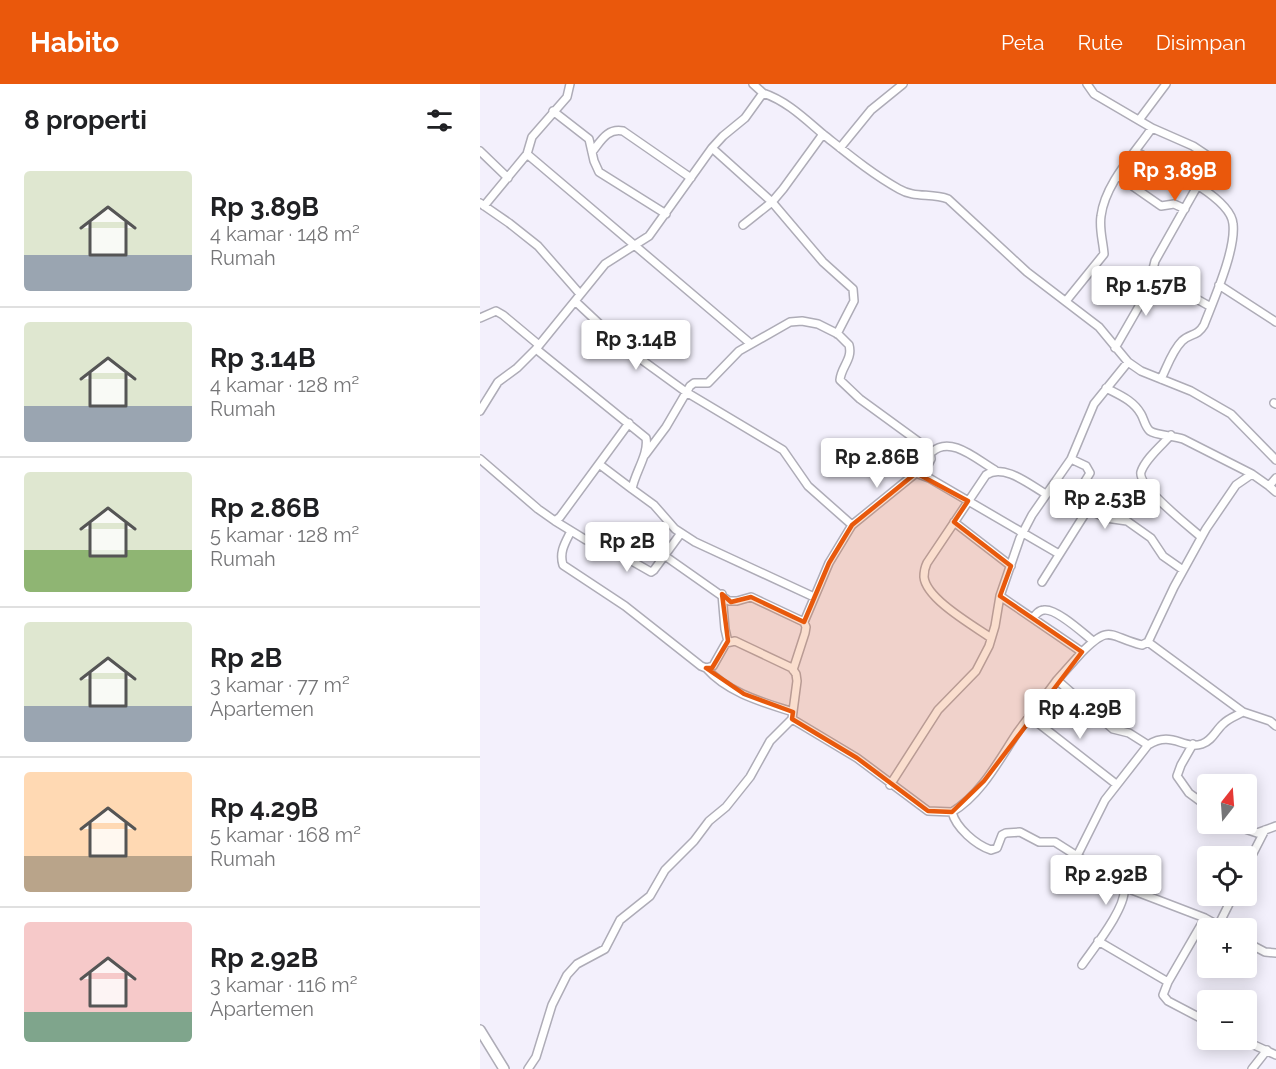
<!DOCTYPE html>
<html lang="id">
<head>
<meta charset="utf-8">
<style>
  body { margin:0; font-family:Raleway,sans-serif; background:#f2f2f2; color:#202124; height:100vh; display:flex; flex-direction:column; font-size:22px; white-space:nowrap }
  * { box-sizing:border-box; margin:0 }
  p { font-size:20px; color:#757577 }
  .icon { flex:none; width:33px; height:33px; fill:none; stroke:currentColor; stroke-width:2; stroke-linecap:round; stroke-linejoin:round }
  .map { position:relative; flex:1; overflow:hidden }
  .drawer { display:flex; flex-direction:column; background:#fff; width:480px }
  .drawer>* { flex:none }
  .needle { width:39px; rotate:17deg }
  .controls { position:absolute; left:717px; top:690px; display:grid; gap:12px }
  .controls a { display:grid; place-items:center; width:60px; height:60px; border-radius:6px; background:#fff; box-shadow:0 3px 15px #0003; font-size:30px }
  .price { position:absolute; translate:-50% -51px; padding:0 14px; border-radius:6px; background:#fff; color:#222; font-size:20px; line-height:39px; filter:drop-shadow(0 2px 3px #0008) }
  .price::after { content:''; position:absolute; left:50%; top:36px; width:18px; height:14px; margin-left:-9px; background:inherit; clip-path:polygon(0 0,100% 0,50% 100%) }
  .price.selected { background:#ea580c; color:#fff }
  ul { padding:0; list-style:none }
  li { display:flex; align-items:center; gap:18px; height:150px; padding:0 24px }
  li+li { border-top:2px solid #e0e0e0 }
  li span { display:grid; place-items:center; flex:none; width:168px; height:120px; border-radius:6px; color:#555 }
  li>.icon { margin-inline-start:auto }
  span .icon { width:72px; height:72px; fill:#fffc; stroke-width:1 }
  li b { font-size:26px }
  h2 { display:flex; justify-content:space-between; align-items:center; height:72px; padding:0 24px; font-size:26px }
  header { display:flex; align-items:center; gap:36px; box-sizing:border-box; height:84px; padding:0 30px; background:#ea580c; color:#fff }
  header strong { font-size:28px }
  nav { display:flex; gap:33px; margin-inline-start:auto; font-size:21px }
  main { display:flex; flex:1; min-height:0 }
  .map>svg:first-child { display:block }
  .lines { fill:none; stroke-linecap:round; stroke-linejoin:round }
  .minor-casing { stroke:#aeacb7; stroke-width:10 }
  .secondary-casing { stroke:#aeacb7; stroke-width:12 }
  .minor { stroke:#fff; stroke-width:7 }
  .secondary { stroke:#fff; stroke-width:9 }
  .marked { fill:#e8590c; fill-opacity:0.2; stroke:#e8590c; stroke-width:4.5; stroke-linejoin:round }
</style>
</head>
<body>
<header>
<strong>Habito</strong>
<nav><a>Peta</a><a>Rute</a><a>Disimpan</a></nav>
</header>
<main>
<section class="drawer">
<h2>8 properti<svg class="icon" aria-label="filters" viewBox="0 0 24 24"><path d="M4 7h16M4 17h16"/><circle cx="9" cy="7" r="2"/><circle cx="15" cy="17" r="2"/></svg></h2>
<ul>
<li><span style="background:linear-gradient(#dfe7d0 70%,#9aa5b1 0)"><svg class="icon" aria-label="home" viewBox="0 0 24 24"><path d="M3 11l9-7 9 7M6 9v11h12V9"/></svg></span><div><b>Rp 3.89B</b><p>4 kamar · 148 m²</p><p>Rumah</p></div></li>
<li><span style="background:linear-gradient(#dfe7d0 70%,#9aa5b1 0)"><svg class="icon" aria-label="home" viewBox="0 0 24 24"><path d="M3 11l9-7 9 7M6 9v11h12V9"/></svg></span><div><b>Rp 3.14B</b><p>4 kamar · 128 m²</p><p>Rumah</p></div></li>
<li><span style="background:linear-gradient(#dfe7d0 65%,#8fb573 0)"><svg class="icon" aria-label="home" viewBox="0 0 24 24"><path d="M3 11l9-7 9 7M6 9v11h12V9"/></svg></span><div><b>Rp 2.86B</b><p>5 kamar · 128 m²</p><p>Rumah</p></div></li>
<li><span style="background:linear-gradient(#dfe7d0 70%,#9aa5b1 0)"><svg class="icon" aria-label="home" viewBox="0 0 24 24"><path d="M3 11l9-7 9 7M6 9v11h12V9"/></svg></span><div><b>Rp 2B</b><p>3 kamar · 77 m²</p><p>Apartemen</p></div></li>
<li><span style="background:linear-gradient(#ffd9b3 70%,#b9a48a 0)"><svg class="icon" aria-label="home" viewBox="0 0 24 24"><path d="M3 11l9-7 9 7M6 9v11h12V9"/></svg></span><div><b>Rp 4.29B</b><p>5 kamar · 168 m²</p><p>Rumah</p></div></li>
<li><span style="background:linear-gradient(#f6c9c9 75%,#7fa58c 0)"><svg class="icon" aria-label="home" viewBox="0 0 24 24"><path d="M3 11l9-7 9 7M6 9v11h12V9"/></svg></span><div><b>Rp 2.92B</b><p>3 kamar · 116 m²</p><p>Apartemen</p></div></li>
</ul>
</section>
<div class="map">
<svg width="796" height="985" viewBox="0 0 796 985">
  <rect width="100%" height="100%" fill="#f3f0fc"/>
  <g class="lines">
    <defs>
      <path id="minor" d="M 273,0 L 283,9
        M 73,27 L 109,55 L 114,77 L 119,88 L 186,130
        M 659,36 L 686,0
        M 672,44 L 713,62 L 728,72 L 728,82 L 723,92 L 675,177 L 673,185 L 681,195 L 731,223
        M 232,64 L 292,118 L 343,178 L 373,205 L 374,217 L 357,250
        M 360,64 L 391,26 L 423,0
        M 0,67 L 28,94
        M 112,68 C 121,57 127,44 143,47 L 211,94
        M 656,68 C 679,80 751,112 753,140 C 756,166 734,215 724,241 C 717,253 710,249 702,257 C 692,267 687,283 681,295
        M 47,70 L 271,260
        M 638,92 L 681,122 L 694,120 L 705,125
        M 0,119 L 29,139 L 58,162 L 100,210
        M 4,122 L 47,70 L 52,53 L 87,13 L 90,0
        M 263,141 L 292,118 L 303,105 L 343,50
        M 739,201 L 796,238
        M 95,217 L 144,263 L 206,308 L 303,366 L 328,402 L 372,441
        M 586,217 L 624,170 C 623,157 619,145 621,132 C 625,100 654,70 672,44 L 614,10 L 607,0
        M 0,234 L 16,227 L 23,231 L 59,261
        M 635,264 L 677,191
        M 56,265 L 166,354 C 169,370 155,388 152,405 L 174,421 L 195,445 L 215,458 L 334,513
        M 626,304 C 639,311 653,316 661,330 C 664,335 665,343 670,347 C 675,351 694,352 703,355 L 772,390
        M 794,319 L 796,320
        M 0,327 L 18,298 L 37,284 L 56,265 L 125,180 L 169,152 L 232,64 L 243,52 L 265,34 L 283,9 C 307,17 325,35 344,51 C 368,70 392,90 419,105 C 434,114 451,109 468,115 L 547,188 L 619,243 L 648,278 L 661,287 L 711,307 L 751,330 L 796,376
        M 691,351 C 682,361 665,375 661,388 C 657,402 710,443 721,453
        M 452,368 C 471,351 497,376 515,386
        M 165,371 L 186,343 L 210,302 L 214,299 L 228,299 L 259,267 L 310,238 L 322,237 L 338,240 L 358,250 L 369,261 C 373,275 361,283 360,296 L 380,315 L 450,366 L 451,375 L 443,391
        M 0,375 L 58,425 L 75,437 L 80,433 L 149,339
        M 591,375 L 606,382 L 610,389 L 596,412 L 599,419 L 609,426 L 626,434 L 647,437 L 671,454 L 683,472 L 703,486
        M 119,380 L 152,405
        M 796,394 L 789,402 L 796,408
        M 75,437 L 106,456 L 143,472 L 171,488 L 174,486 L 201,449
        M 474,438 L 531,482
        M 185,472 L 249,517 L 257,517 L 271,513 L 324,538 L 349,479 L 372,441 L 436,389 L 449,394 L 579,470
        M 562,498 L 608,425
        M 242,510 L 245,545 L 248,558
        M 520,512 L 602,568 L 577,596 L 633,645 L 649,649 L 668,661
        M 553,534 C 556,530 559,526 564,526 C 576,524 603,549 613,557
        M 511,554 C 494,542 446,515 444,493 C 444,488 445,483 447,479 L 506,391 C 524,379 550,401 566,410
        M 668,558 L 763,628
        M 602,568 C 631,539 629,553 662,561 L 668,558 L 694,503 L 726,445 L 756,401 L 772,390 L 789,402
        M 226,584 C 248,609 282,618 313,628
        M 313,586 L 325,549 L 326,543 L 324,538
        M 549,632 L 636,700
        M 312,635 L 377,674 L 448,727 L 472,728 C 501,711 519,676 537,649 C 550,631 564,614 577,596
        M 713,660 L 701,681 L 697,692 L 709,709 L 728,723
        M 410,701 L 458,626 L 496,587 L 509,562 L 515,542 L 520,512 L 540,454 L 552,431 L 591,375 L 614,320 L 648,278
        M 472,728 C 476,744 496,761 511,766 L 517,764 L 522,751 L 526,749 L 540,748 L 559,758 L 575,758 L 597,772 L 625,716 L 668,661 C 692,646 703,666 722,660 C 732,657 736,646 743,640 C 749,634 756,632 763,628 L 790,637 L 796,642
        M 750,740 L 777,749 L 796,742
        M 597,772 L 644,803 C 648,822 613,865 602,881
        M 766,783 L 785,746
        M 644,803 L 725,834 L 743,844
        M 725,834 L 688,898 L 683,911 L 688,917 L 728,938
        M 738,842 L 753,812
        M 618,857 L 688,898
        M 766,858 L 785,868 L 796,869
        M 763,956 L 796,971
        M 48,985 L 56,973 L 72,921 L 87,891 L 97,880 L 125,865 L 140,836 L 170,812 L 185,786 L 214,757 L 229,737 L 246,723 L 270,693 L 290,657 L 312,635 L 317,597 L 316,590 L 312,584 L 255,557 L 246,559 L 233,582 L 226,584 L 221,582 L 145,522 L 83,481 C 79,468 85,459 91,447
        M 772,985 L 787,966"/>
      <path id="secondary" d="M 0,946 L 24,985"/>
    </defs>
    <use href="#minor" class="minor-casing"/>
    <use href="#secondary" class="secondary-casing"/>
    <use href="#minor" class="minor"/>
    <use href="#secondary" class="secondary"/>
  </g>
  <path class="marked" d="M 436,389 L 488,417 L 474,438 L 531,482 L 520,512 L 602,568 L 504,697 L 472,728 L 448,727 L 377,674 L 312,635 L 313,628 L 264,610 L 226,584 L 232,584 L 248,557 L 242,510 L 251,518 L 271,513 L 324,538 L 349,479 L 372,441 Z"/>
</svg>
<div class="controls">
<a><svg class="needle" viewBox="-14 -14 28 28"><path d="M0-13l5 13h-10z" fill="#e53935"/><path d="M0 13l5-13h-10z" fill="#757577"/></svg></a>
<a><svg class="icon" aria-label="locate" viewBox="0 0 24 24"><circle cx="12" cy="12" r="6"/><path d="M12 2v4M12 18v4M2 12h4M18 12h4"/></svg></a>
<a>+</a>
<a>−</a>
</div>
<b class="price selected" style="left:695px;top:118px">Rp 3.89B</b>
<b class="price" style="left:666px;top:233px">Rp 1.57B</b>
<b class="price" style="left:156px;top:287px">Rp 3.14B</b>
<b class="price" style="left:397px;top:405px">Rp 2.86B</b>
<b class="price" style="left:625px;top:446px">Rp 2.53B</b>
<b class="price" style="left:147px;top:489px">Rp 2B</b>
<b class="price" style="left:600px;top:656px">Rp 4.29B</b>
<b class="price" style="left:626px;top:822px">Rp 2.92B</b>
</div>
</main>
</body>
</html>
